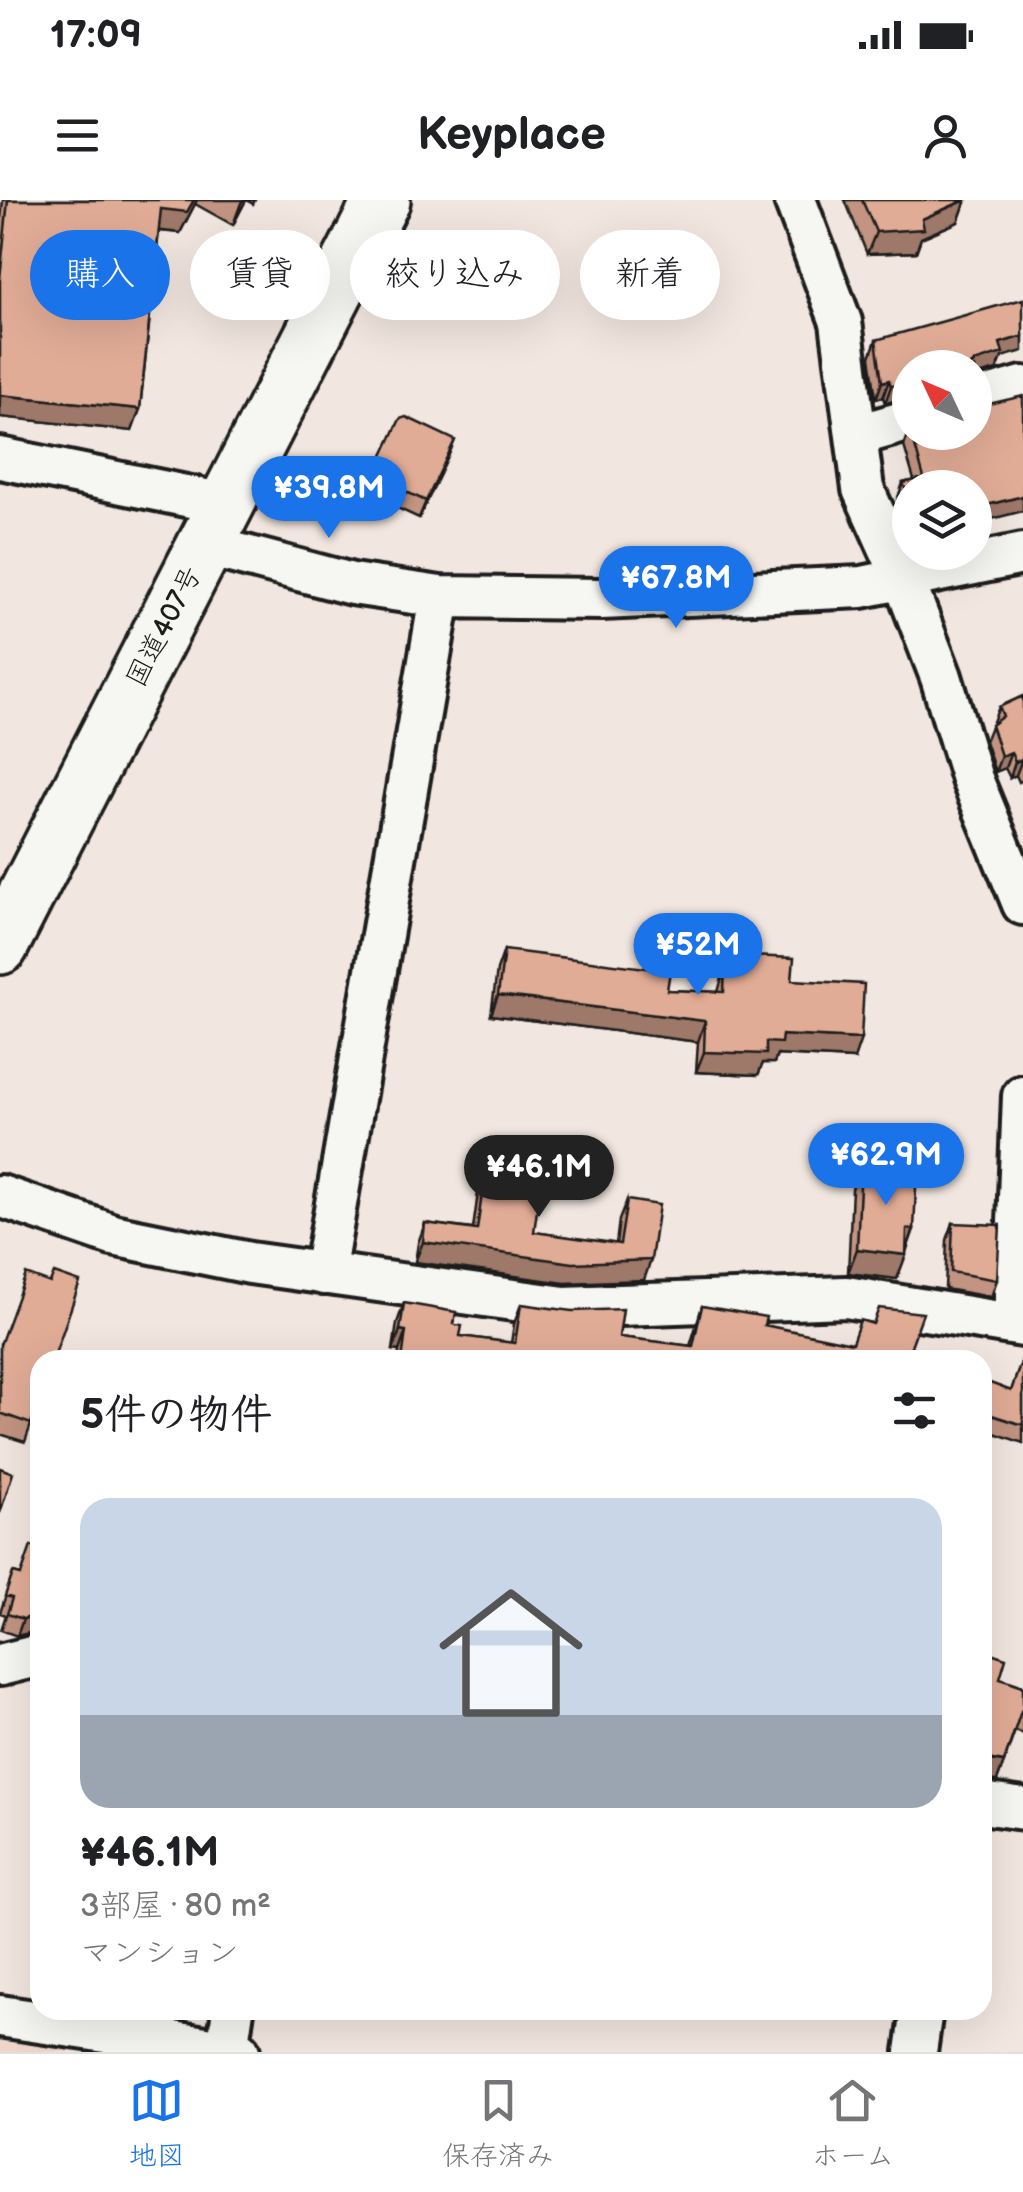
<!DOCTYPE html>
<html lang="ja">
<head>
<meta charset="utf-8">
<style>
  body { margin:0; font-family:"Balsamiq Sans","Klee One",sans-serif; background:#f2f2f2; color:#202124; height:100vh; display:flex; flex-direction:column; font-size:38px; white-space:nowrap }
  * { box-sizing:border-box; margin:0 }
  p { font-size:32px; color:#757577 }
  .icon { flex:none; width:55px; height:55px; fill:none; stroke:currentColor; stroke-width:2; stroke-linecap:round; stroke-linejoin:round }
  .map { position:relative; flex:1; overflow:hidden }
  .panel { position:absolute; left:30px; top:1150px; width:962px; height:670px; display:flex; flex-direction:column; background:#fff; border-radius:30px; box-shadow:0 10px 40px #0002 }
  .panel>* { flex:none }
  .banner { position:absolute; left:30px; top:30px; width:965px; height:90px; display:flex; gap:20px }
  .needle { width:65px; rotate:314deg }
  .controls { position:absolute; left:892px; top:150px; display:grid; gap:20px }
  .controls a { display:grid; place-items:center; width:100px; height:100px; border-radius:50%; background:#fff; box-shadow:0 10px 40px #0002; font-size:50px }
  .price { position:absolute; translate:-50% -85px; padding:0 22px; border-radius:35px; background:#1a73e8; color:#fff; font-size:32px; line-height:65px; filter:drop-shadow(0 2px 5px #0008) }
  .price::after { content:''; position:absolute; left:50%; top:60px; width:30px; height:22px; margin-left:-15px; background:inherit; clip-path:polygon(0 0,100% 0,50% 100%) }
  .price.selected { background:#222; color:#fff }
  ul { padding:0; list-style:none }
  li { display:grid; align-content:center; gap:20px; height:530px; padding:0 50px }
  li span { display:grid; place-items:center; height:310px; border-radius:30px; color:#555 }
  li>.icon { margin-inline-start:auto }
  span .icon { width:180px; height:180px; fill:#fffc; stroke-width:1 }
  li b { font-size:42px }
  h2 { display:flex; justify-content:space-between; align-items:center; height:120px; padding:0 50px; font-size:42px }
  .pill { padding:0 35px; border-radius:45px; background:#fff; box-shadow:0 10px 40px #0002; font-size:35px; line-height:90px }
  .pill.selected { background:#1a73e8; color:#fff }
  .status { display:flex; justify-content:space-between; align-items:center; height:70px; padding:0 50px; background:#fff; direction:ltr }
  .status svg { height:28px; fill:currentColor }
  header { display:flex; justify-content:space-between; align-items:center; height:130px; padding:0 50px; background:#fff; font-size:45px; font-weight:700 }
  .dock { display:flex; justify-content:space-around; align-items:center; height:140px; border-top:2px solid #e0e0e0; background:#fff; font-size:28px; color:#757577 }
  .dock a { display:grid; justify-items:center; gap:5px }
  .dock .selected { color:#1a73e8 }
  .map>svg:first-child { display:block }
  .built { fill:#edd5ca }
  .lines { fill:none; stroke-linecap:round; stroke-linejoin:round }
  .minor-casing { stroke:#1c1c1c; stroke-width:48 }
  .highway-casing { stroke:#1c1c1c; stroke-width:62 }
  .minor { stroke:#f6f6f2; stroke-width:40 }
  .highway { stroke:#f6f6f2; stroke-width:55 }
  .wall { fill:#c29481; stroke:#1c1c1c; stroke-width:2.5 }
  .shaded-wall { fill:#9e7869; stroke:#1c1c1c; stroke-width:2.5 }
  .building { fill:#e1ac96; stroke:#1c1c1c; stroke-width:2.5 }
  .labels { text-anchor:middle; stroke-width:9; stroke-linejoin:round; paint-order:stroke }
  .street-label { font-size:28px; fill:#1c1c1c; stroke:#f6f6f2 }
</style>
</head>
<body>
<div class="status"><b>17:09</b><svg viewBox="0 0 49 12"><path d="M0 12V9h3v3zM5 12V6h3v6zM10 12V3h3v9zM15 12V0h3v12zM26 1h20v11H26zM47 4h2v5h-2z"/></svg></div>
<header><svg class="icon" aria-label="menu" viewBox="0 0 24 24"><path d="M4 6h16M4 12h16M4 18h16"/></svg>Keyplace<svg class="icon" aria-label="person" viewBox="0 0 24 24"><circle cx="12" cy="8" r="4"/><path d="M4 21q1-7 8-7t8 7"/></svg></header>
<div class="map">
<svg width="1023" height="1852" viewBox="0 0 1023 1852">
  <rect width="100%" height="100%" fill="#f2e7e0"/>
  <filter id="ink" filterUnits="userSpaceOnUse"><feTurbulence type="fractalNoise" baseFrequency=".01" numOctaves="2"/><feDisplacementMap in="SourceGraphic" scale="20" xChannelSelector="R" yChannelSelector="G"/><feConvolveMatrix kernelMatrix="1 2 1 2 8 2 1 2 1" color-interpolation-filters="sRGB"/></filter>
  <g filter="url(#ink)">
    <path class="built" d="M 0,1837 L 96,1852 L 0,1852 Z"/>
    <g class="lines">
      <defs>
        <path id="minor" d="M 795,0 L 841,122 L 863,289 L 903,378 L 941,477 L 972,579 L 1023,704
          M 975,201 L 1023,187
          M 858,235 L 910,220
          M 0,258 L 225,304
          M 204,345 L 352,384 L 440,397 L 601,399 L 862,387 L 1023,354
          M 0,996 L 113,1035 L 250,1063 L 564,1107 L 846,1097 L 1023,1126
          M 324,1074 L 440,397
          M 1014,1124 L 1023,896
          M 0,1465 L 40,1455
          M 982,1603 L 1023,1609
          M 0,1816 L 239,1852
          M 227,1850 L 233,1810
          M 916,1852 L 922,1810"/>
        <path id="highway" d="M 0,746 L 382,0"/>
      </defs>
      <use href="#minor" class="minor-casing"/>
      <use href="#highway" class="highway-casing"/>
      <use href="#minor" class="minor"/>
      <use href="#highway" class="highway"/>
    </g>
    <path class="wall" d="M 3,0 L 255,0 L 253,4 L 246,0 L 233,25 L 195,4 L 180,33 L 159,31 L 140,209 L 132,231 L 0,217 L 0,28 Z
      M 845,0 L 966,0 L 958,22 L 921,38 L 916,52 L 867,54 Z
      M 876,140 L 1002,157 L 997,170 L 975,176 L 975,168 L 910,168 L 910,198 L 885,203 L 883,197 L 876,199 L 870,157 Z
      M 910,230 L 910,232 L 975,232 L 976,323 L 975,325 L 975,288 L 910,288 L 910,334 L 897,300 L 903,283 L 914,280 L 904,246 Z
      M 448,257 L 419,318 L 367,294 L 373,277 Z
      M 1023,496 L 1023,580 L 1019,582 L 1016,575 L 1010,578 L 1005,568 L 995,572 L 985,541 L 999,507 Z
      M 504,750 L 667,790 L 718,792 L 725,767 L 745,768 L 749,756 L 792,780 L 854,859 L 777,855 L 774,863 L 763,863 L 758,875 L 696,872 L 698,842 L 491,815 L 497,770 Z
      M 488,951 L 534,1032 L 616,1044 L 619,1020 L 627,1000 L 644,1080 L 565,1083 L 415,1062 L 418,1043 L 425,1023 L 473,1029 L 481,971 Z
      M 861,965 L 914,1029 L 897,1079 L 848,1073 L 852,989 Z
      M 953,1023 L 997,1080 L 991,1097 L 945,1089 L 947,1040 Z
      M 404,1103 L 454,1124 L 460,1136 L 511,1143 L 514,1124 L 521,1104 L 619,1137 L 690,1146 L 702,1106 L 764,1125 L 906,1160 L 398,1160 L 399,1151 L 393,1150 L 397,1123 Z
      M 0,1145 L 40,1199 L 25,1242 L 0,1234 Z
      M 1023,1157 L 1023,1243 L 986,1230 L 982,1241 L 982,1180 L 1011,1191 Z
      M 13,1373 L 21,1375 L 33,1432 L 17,1436 L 1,1430 L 6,1415 L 0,1413 Z
      M 982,1450 L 1000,1478 L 1023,1486 L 1023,1534 L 1015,1531 L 997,1581 L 982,1580 Z"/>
    <path class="shaded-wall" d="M 194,0 L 197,0 L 195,4 L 180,33 L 153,30 L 161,9 Z
      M 243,0 L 246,0 L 233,25 L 241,3 Z
      M 966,0 L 958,22 L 921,38 L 916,52 L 867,54 L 876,32 L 922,19 Z
      M 1023,136 L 1023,151 L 1002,157 L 997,170 L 975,176 L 975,168 L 968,168 L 1000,143 Z
      M 889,180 L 883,197 L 876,199 L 882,182 Z
      M 910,183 L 910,198 L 885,203 L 891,186 Z
      M 0,195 L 140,209 L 132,231 L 0,217 Z
      M 455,240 L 448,257 L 419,318 L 426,301 Z
      M 1023,296 L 1023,311 L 976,323 L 975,325 L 975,308 Z
      M 1011,552 L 1005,568 L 995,572 L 1001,556 Z
      M 1022,559 L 1016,575 L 1010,578 L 1015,562 Z
      M 498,795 L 705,821 L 698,842 L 491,815 Z
      M 782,835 L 861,839 L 854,859 L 777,855 L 774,863 L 763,863 L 758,875 L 696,872 L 704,852 L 766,842 Z
      M 907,1029 L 914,1029 L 905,1053 Z
      M 423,1042 L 651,1060 L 644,1080 L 565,1083 L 415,1062 Z
      M 857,1049 L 906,1055 L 897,1079 L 848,1073 Z
      M 400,1130 L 406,1131 L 399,1151 L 393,1150 Z
      M 39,1415 L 33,1432 L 17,1436 L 23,1419 Z
      M 989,1560 L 1004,1562 L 997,1581 L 982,1580 Z"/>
    <path class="building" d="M 8,0 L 194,0 L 187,12 L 161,9 L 140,209 L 0,195 L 0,79 Z
      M 862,0 L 965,0 L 922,19 L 924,29 L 876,32 Z
      M 1023,99 L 1023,136 L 1000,143 L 1003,153 L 974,162 L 968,168 L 910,168 L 910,183 L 891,186 L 889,180 L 882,182 L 876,140 Z
      M 1023,196 L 1023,296 L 975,308 L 975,288 L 910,288 L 910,301 L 903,283 L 924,278 L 911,232 L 975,232 L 975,206 L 976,207 Z
      M 406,217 L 455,240 L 426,301 L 373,277 L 400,219 Z
      M 1023,496 L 1023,562 L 1022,559 L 1015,562 L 1011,552 L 1001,556 L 991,525 L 1003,516 L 999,507 Z
      M 504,750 L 670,771 L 667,790 L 724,792 L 725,767 L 748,768 L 749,756 L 794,758 L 792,780 L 864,784 L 861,839 L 782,835 L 781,843 L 766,842 L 766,854 L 704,852 L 705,821 L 498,795 Z
      M 488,951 L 545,954 L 534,1032 L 620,1044 L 627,1000 L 659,1005 L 651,1060 L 573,1063 L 423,1042 L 425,1023 L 477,1030 Z
      M 861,965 L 917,967 L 914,1029 L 907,1029 L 906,1055 L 857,1049 Z
      M 953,1023 L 1000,1025 L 997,1080 L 951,1072 Z
      M 54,1073 L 80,1082 L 53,1160 L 40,1160 L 40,1199 L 31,1224 L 0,1213 L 0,1145 L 26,1074 L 50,1083 Z
      M 404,1103 L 456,1112 L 454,1124 L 462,1126 L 460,1136 L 515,1143 L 521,1104 L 572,1111 L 623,1109 L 619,1137 L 693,1146 L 702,1106 L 766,1117 L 764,1125 L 852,1143 L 860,1120 L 873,1124 L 879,1108 L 923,1113 L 906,1160 L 402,1160 L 406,1131 L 400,1130 Z
      M 1023,1157 L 1023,1225 L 992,1215 L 982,1240 L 982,1180 L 1011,1191 Z
      M 0,1268 L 13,1273 L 0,1313 Z
      M 31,1346 L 40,1349 L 40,1413 L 39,1415 L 23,1419 L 7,1414 L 12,1398 L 5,1396 L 13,1373 L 21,1375 Z
      M 982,1450 L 1006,1458 L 1000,1478 L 1023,1486 L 1023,1512 L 1021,1511 L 1004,1562 L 982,1558 Z"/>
  </g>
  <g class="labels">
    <g class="street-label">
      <text transform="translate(163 426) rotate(-63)" y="10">国道407号</text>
    </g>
  </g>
</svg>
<div class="controls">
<a><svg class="needle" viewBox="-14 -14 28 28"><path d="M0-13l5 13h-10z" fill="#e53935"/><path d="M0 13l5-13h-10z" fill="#757577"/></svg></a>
<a><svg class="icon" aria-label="layers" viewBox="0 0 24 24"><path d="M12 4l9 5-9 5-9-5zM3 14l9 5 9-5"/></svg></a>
</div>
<b class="price" style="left:329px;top:341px">¥39.8M</b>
<b class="price" style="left:676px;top:431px">¥67.8M</b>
<b class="price" style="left:698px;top:798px">¥52M</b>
<b class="price" style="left:886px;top:1008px">¥62.9M</b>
<b class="price selected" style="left:539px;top:1020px">¥46.1M</b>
<div class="banner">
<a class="pill selected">購入</a>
<a class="pill">賃貸</a>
<a class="pill">絞り込み</a>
<a class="pill">新着</a>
</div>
<section class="panel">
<h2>5件の物件<svg class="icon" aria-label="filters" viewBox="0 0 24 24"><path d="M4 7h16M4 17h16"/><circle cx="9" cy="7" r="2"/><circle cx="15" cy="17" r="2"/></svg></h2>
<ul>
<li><span style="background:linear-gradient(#c9d6e8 70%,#9aa5b1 0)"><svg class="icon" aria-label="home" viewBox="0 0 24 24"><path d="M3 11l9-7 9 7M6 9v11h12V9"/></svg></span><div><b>¥46.1M</b><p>3部屋 · 80 m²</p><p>マンション</p></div></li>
</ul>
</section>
</div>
<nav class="dock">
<a class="selected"><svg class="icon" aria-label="map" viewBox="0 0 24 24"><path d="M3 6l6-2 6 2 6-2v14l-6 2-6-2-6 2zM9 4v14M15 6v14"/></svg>地図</a>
<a><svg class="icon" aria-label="saved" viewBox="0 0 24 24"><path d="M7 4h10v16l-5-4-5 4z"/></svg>保存済み</a>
<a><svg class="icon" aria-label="home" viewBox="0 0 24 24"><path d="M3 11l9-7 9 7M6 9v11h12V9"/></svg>ホーム</a>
</nav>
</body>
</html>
